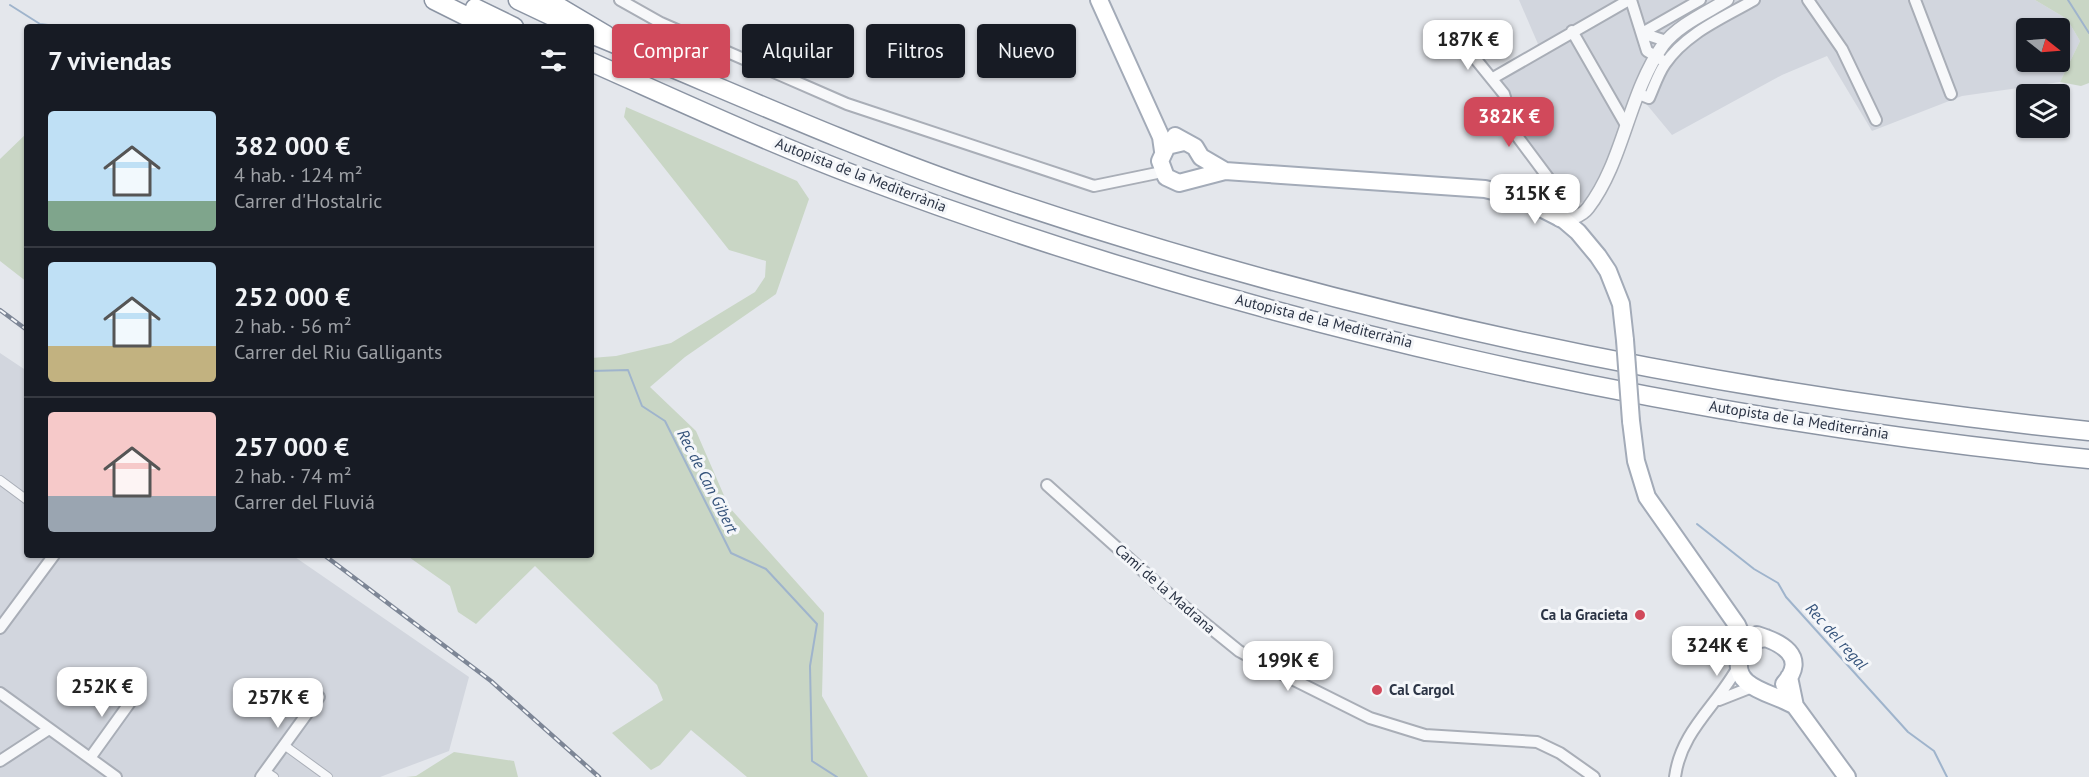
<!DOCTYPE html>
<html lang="es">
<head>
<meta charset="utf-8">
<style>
  body { margin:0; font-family:"PT Sans",sans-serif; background:#20242c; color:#f1f3f6; height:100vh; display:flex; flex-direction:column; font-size:22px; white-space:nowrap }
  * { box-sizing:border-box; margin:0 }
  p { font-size:20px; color:#9ea1a6 }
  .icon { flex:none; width:33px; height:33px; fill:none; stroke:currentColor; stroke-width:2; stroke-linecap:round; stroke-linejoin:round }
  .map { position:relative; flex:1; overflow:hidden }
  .details { position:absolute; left:24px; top:24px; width:570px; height:534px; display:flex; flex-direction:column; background:#171b24; border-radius:6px; box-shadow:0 2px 4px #0004 }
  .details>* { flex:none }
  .top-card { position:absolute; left:612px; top:24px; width:570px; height:54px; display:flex; gap:12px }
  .needle { width:39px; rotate:107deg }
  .buttons { position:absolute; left:2016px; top:18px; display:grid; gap:12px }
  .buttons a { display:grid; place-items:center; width:54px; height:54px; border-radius:6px; background:#171b24; box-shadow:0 2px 4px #0004; font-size:30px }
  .price { position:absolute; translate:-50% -51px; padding:0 14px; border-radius:12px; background:#fff; color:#222; font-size:20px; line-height:39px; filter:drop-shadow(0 2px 3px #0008) }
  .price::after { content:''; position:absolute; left:50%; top:36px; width:18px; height:14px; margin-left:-9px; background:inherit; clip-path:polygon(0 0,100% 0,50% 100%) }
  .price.current { background:#d1495b; color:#fff }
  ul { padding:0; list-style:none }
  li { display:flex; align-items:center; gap:18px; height:150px; padding:0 24px }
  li+li { border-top:2px solid #363941 }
  li span { display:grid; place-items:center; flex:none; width:168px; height:120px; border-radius:6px; color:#555 }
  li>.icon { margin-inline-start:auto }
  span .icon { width:72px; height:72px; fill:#fffc; stroke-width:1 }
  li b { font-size:26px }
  h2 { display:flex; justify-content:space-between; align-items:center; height:72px; padding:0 24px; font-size:26px }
  .chip { padding:0 21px; border-radius:6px; background:#171b24; box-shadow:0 2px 4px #0004; font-size:21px; line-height:54px }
  .chip.current { background:#d1495b; color:#fff }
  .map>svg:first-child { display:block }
  .built { fill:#d2d6de; fill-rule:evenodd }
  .green { fill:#c9d6c5 }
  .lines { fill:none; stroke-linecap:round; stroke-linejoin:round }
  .stream { stroke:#9fb4cc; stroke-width:2 }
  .pedestrian-casing { stroke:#a9aeb7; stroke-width:10 }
  .minor-casing { stroke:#a9aeb7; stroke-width:14 }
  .tertiary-casing { stroke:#a9aeb7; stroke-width:15 }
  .primary-casing { stroke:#a3abb8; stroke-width:20 }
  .motorway-casing { stroke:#8b94a3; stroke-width:21 }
  .pedestrian { stroke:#f7f8fa; stroke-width:8 }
  .minor { stroke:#f7f8fa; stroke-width:10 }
  .tertiary { stroke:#f7f8fa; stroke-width:12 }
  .primary { stroke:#fff; stroke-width:16 }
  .motorway { stroke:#fff; stroke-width:18 }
  .rail-casing { stroke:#7d8696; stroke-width:4.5 }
  .rail { stroke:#f4f6f9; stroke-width:2; stroke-dasharray:7; stroke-linecap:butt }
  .primary-bridge-casing { stroke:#a3abb8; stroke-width:20; stroke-linecap:butt }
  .primary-bridge { stroke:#fff; stroke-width:16 }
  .poi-dot { fill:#d1495b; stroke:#f4f6f9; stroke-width:2 }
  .labels { text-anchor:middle; stroke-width:6; stroke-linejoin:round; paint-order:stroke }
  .street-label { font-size:15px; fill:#2b3445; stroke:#f4f6f9 }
  .poi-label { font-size:15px; font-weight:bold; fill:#2b3445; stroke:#f4f6f9; text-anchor:end }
  .water-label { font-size:16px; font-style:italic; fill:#34527a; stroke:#f4f6f9 }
</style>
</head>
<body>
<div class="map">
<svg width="2089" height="777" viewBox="0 0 2089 777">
  <rect width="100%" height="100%" fill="#e4e7ec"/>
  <path class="built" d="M 1519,0 L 2035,0 L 2067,19 L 2080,41 L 2060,82 L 1962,96 L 1872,131 L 1827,56 L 1782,75 L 1672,135 L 1643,100 L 1598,202 L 1570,203 L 1510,130 L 1489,77 L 1538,44 ZM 2026,28 L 2060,28 L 2060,62 L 2026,62 Z
    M 0,353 L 27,371 L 27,555 L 292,555 L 469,677 L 449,751 L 380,777 L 0,777 Z"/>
  <path class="green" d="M 2035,0 L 2089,0 L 2089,83 L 2081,86 L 2060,82 L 2080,41 L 2067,19 Z
    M 626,107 L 797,181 L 809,199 L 776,294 L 685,357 L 650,387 L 696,431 L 729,507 L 824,613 L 822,696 L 868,777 L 747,777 L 691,730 L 660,765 L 651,770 L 612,733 L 663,700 L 657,685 L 535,566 L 476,624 L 458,612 L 450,586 L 406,555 L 591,555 L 591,358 L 616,356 L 671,343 L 755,292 L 765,277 L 766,261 L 729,250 L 624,117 Z
    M 27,133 L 27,282 L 0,261 L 0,159 Z
    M 454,752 L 514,761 L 518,777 L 406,777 L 416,776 Z"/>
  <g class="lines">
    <path class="stream" d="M 2068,0 L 2089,33
      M 10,5 L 40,24 L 64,27
      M 591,371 L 628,370 L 642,406 L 665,421 L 731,553 L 766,569 L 817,624 L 810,666 L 812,761 L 837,777
      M 1697,524 L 1754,569 L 1778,583 L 1786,597 L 1908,732 L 1934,751 L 1947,777"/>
    <defs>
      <path id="pedestrian" d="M 0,480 L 27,500
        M 284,745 L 328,777
        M 265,771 L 274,777"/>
      <path id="minor" d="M 620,0 L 661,23 L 847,104 L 1094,186 L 1162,172
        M 1631,0 L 1647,51 L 1662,60
        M 1808,0 L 1842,49 L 1876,120
        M 1915,0 L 1951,94
        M 1572,31 L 1626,125
        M 1642,33 L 1700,0
        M 1642,33 L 1666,41
        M 1465,46 L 1504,94 L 1517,136 L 1561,195
        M 1493,78 L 1629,0
        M 1639,94 L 1649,98 C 1654,87 1658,74 1665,64 C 1686,33 1723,18 1754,0
        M 1047,485 L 1171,596 L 1239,651 L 1276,671 L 1370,718 L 1425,735 L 1537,742 L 1560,753 L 1594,777
        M 0,628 L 54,555
        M 0,693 L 116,777
        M 1719,700 L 1752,687
        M 90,758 L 136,694
        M 0,761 L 49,729
        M 261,777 L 319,697
        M 1675,777 C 1681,730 1718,705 1739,665"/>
      <path id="tertiary" d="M 1559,220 C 1568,221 1582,216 1588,208 C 1624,161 1628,94 1663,45 C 1678,25 1706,13 1727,0"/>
      <path id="primary" d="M 1099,0 L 1161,137 L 1163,151
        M 1175,136 L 1195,147 L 1201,157 L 1225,171
        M 1184,142 L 1167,146 L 1160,161 L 1166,177 L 1179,183 L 1225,171 L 1485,189 L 1521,198 L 1564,220 L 1578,232 L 1598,256 L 1608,271 L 1621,304 L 1625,340
        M 1631,421 L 1636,461 L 1647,497 L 1737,625 L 1744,641 L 1743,650
        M 1757,635 C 1780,642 1809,656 1784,684
        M 1766,638 C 1755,639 1745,644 1741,655 C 1728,689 1776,693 1795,706
        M 1789,677 L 1795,706 L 1847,777"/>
      <path id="motorway" d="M 434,0 L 488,27
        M 518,0 L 575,27
        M 547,0 L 606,35
        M 475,8 L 514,27
        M 591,34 C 716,85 840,142 968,187 C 1329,312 1709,392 2089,431
        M 591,62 C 679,101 767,142 857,176 C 1249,324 1672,418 2089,459"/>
    </defs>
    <use href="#pedestrian" class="pedestrian-casing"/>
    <use href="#minor" class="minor-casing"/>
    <use href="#tertiary" class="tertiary-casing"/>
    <use href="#primary" class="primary-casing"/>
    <use href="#motorway" class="motorway-casing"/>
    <use href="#pedestrian" class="pedestrian"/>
    <use href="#minor" class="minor"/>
    <use href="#tertiary" class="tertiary"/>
    <use href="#primary" class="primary"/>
    <use href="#motorway" class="motorway"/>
    <defs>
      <path id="rail" d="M 0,310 L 27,330
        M 324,555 L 491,681 L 599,777"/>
    </defs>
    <use href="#rail" class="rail-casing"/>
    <use href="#rail" class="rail"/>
    <defs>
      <path id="primary-bridge" d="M 1625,340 L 1631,421"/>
    </defs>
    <use href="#primary-bridge" class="primary-bridge-casing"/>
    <use href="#primary-bridge" class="primary-bridge"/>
  </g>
  <g class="poi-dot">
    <circle cx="1640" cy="615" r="6"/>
    <circle cx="1377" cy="690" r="6"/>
  </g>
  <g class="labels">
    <g class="street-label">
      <text transform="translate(861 175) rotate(21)" y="5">Autopista de la Mediterrània</text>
      <text transform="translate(1324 321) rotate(14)" y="5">Autopista de la Mediterrània</text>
      <text transform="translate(1799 420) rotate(9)" y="5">Autopista de la Mediterrània</text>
      <text transform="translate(1165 589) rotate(41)" y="5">Camí de la Madrana</text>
    </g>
    <g class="poi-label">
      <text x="1628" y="620">Ca la Gracieta</text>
      <text x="1389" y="695" text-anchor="start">Cal Cargol</text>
    </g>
    <g class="water-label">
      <text transform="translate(708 481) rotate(63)" y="6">Rec de Can Gibert</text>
      <text transform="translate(1837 636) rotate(48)" y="6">Rec del regal</text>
    </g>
  </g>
</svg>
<div class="buttons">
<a><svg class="needle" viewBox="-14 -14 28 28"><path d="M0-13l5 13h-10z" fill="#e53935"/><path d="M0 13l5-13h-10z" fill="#9ea1a6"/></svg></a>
<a><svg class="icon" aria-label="layers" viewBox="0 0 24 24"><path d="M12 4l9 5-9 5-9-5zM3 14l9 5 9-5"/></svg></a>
</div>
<b class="price" style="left:1468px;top:71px">187K €</b>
<b class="price current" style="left:1509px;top:148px">382K €</b>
<b class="price" style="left:1535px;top:225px">315K €</b>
<b class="price" style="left:1717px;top:677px">324K €</b>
<b class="price" style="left:1288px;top:692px">199K €</b>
<b class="price" style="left:102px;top:718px">252K €</b>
<b class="price" style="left:278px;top:729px">257K €</b>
<div class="top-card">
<a class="chip current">Comprar</a>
<a class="chip">Alquilar</a>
<a class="chip">Filtros</a>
<a class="chip">Nuevo</a>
</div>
<section class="details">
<h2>7 viviendas<svg class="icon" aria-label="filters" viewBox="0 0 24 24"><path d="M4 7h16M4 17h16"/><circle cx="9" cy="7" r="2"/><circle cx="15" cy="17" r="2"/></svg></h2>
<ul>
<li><span style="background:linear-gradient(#bfe0f5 75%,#7fa58c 0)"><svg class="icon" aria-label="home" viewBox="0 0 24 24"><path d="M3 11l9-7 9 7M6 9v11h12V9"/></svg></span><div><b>382 000 €</b><p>4 hab. · 124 m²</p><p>Carrer d'Hostalric</p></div></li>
<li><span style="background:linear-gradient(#bfe0f5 70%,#c2b280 0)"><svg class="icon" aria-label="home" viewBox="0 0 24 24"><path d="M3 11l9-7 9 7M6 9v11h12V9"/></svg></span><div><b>252 000 €</b><p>2 hab. · 56 m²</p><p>Carrer del Riu Galligants</p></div></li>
<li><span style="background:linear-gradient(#f6c9c9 70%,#9aa5b1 0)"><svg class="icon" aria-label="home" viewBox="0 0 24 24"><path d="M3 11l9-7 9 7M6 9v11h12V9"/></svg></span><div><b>257 000 €</b><p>2 hab. · 74 m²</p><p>Carrer del Fluviá</p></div></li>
</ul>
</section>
</div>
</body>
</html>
